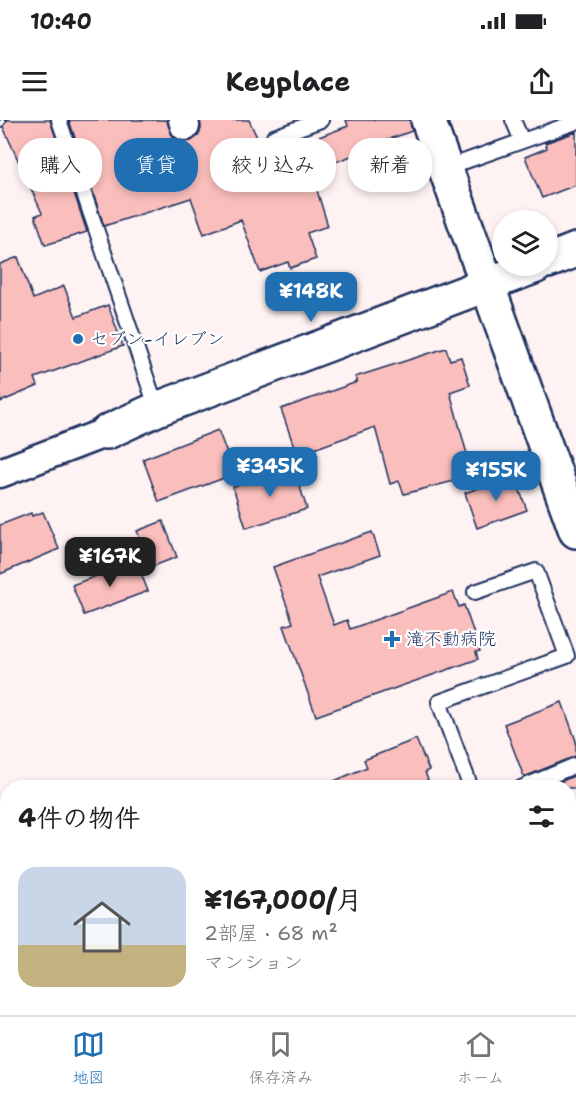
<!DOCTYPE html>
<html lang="ja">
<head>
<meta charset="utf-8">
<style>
  body { margin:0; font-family:"Shantell Sans","Klee One",sans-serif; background:#f2f2f2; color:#202124; height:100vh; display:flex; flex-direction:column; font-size:22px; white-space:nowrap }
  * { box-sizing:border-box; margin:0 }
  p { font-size:20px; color:#757577 }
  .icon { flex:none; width:33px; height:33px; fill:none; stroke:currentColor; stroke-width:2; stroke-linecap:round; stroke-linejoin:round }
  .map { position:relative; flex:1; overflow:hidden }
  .drawer { position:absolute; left:0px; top:660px; width:576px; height:236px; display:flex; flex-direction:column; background:#fff; border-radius:24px 24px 0 0; box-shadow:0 3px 9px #0003 }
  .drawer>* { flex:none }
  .guide { position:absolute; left:18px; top:18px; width:540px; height:54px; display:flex; gap:12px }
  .buttons { position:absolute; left:492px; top:90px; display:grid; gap:12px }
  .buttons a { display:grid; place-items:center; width:66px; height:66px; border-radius:50%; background:#fff; box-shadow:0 3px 9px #0003; font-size:30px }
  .price { position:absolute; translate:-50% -51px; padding:0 14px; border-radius:12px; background:#1f6fb2; color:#fff; font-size:20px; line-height:39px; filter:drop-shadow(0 2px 3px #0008) }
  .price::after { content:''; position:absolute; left:50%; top:36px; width:18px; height:14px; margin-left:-9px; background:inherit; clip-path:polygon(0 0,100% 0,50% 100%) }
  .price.current { background:#222; color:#fff }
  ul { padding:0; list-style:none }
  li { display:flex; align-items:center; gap:18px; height:150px; padding:0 18px }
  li+li { border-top:2px solid #e0e0e0 }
  li span { display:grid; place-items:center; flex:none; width:168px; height:120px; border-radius:18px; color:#555 }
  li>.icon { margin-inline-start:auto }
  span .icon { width:72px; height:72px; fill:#fffc; stroke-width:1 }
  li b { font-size:26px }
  h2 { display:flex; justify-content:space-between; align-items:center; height:72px; padding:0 18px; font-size:26px }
  .pill { padding:0 21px; border-radius:24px; background:#fff; box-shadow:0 3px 9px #0003; font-size:21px; line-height:54px }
  .pill.current { background:#1f6fb2; color:#fff }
  .status { display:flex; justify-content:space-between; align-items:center; height:42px; padding:0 30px; background:#fff; direction:ltr }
  .status svg { height:16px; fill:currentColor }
  header { display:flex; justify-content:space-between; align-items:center; height:78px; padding:0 18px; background:#fff; font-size:27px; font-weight:700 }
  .tabs { display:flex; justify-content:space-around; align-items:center; height:84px; border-top:2px solid #e0e0e0; background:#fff; font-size:16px; color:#757577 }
  .tabs a { display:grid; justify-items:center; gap:3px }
  .tabs .current { color:#1f6fb2 }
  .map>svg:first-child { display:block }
  .building { fill:#fabebc; stroke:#1b2f5e; stroke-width:1.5 }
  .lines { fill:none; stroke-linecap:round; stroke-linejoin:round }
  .service-casing { stroke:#1b2f5e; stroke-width:18 }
  .minor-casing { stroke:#1b2f5e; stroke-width:33 }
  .tertiary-casing { stroke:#1b2f5e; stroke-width:38 }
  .service { stroke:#fff; stroke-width:14 }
  .minor { stroke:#fff; stroke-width:28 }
  .tertiary { stroke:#fff; stroke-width:33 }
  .rail-casing { stroke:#1b2f5e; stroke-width:7 }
  .rail { stroke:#fff; stroke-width:4.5; stroke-dasharray:14; stroke-linecap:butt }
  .poi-dot { fill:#1f6fb2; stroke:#fff; stroke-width:2 }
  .labels { text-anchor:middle; stroke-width:4.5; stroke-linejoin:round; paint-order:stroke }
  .poi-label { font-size:18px; fill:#1b2f5e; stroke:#fff; text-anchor:start }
</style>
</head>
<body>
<div class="status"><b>10:40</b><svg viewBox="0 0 49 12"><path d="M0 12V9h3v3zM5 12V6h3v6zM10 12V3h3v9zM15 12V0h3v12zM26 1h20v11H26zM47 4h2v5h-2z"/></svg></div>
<header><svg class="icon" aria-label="menu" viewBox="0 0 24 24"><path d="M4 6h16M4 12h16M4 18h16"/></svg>Keyplace<svg class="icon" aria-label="share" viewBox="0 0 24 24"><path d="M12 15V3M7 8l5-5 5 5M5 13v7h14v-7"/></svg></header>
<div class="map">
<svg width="576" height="895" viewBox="0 0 576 895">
  <rect width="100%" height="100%" fill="#fef2f2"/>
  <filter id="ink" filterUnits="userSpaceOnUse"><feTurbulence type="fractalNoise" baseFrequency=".0167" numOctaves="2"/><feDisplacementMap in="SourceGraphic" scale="12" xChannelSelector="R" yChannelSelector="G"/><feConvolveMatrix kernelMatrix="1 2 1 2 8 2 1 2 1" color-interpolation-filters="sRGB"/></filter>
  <g filter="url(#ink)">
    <path class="building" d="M 0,0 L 50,0 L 87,112 L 45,125 L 35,96 L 42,93 Z
      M 69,0 L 167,0 L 174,18 L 182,22 L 191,21 L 198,16 L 201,9 L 200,0 L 249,0 L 266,37 L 348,6 L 346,0 L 410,0 L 412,11 L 353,32 L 354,35 L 311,51 L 328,106 L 307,113 L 316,139 L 290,148 L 288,142 L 260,152 L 241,100 L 204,114 L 191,78 L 104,106 Z
      M 576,12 L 576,65 L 542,78 L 525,37 L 547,28 L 545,23 Z
      M 18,137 L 33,179 L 64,166 L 76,197 L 108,185 L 123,226 L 35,258 L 38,266 L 0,282 L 0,144 Z
      M 446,228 L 450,240 L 461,237 L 470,265 L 450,272 L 473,356 L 404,374 L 399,361 L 390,364 L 375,307 L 297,335 L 281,289 L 357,262 L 355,257 Z
      M 218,310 L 235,354 L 159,382 L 143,339 Z
      M 294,348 L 307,389 L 246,408 L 233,367 Z
      M 514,355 L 527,390 L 477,408 L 465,373 Z
      M 43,392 L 59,429 L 0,454 L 0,405 L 31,393 L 32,396 Z
      M 163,401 L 177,437 L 151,447 L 137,411 Z
      M 372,412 L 380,435 L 317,457 L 334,505 L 347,500 L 350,509 L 453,472 L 459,487 L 464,485 L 480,531 L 476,532 L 478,539 L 316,596 L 284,506 L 293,503 L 273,447 Z
      M 136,441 L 148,471 L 84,495 L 72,465 Z
      M 562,582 L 576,621 L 576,636 L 524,657 L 504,604 Z
      M 416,619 L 429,650 L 425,652 L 428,660 L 409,668 L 318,668 L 367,647 L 364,640 Z
      M 576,655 L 576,668 L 546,668 Z"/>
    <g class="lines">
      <defs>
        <path id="service" d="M 59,0 L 157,289
          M 513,0 L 522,21
          M 274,17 L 321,0
          M 446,48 L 576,2
          M 471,668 L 439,582 L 567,536 L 536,451 L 475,472
          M 521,668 L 576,645"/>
        <path id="minor" d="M 183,0 L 185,6
          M 0,353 L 107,312"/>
        <path id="tertiary" d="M 428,0 L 576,411
          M 548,141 L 576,130
          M 107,312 L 157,289 L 536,146"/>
      </defs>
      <use href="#service" class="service-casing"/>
      <use href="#minor" class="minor-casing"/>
      <use href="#tertiary" class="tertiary-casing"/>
      <use href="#service" class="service"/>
      <use href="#minor" class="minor"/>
      <use href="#tertiary" class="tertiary"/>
      <defs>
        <path id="rail" d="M 0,5 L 4,0"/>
      </defs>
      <use href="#rail" class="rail-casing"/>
      <use href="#rail" class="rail"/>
    </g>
  </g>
  <g class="poi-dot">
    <circle cx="78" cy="219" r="6"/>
    <path d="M389 510h6v6h6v6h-6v6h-6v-6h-6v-6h6z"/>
  </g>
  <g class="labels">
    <g class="poi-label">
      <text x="90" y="225">セブン-イレブン</text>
      <text x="406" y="525">滝不動病院</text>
    </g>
  </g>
</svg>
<div class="buttons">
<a><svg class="icon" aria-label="layers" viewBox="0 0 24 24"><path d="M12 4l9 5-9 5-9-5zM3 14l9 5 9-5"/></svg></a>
</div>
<b class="price" style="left:311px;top:203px">¥148K</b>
<b class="price" style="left:270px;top:378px">¥345K</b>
<b class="price" style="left:496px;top:382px">¥155K</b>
<b class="price current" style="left:110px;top:468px">¥167K</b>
<div class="guide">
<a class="pill">購入</a>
<a class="pill current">賃貸</a>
<a class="pill">絞り込み</a>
<a class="pill">新着</a>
</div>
<section class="drawer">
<h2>4件の物件<svg class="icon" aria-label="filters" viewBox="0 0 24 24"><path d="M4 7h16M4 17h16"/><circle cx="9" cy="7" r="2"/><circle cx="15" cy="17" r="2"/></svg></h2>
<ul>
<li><span style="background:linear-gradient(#c9d6e8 65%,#c2b280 0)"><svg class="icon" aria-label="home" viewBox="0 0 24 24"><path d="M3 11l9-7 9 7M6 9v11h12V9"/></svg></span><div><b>¥167,000/月</b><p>2部屋 · 68 m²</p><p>マンション</p></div></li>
</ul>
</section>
</div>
<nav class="tabs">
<a class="current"><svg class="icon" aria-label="map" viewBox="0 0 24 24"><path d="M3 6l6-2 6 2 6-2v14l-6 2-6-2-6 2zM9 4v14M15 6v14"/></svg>地図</a>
<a><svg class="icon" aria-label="saved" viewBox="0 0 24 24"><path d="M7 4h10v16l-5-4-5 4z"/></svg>保存済み</a>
<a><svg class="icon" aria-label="home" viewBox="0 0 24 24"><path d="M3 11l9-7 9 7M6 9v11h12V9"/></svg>ホーム</a>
</nav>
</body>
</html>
